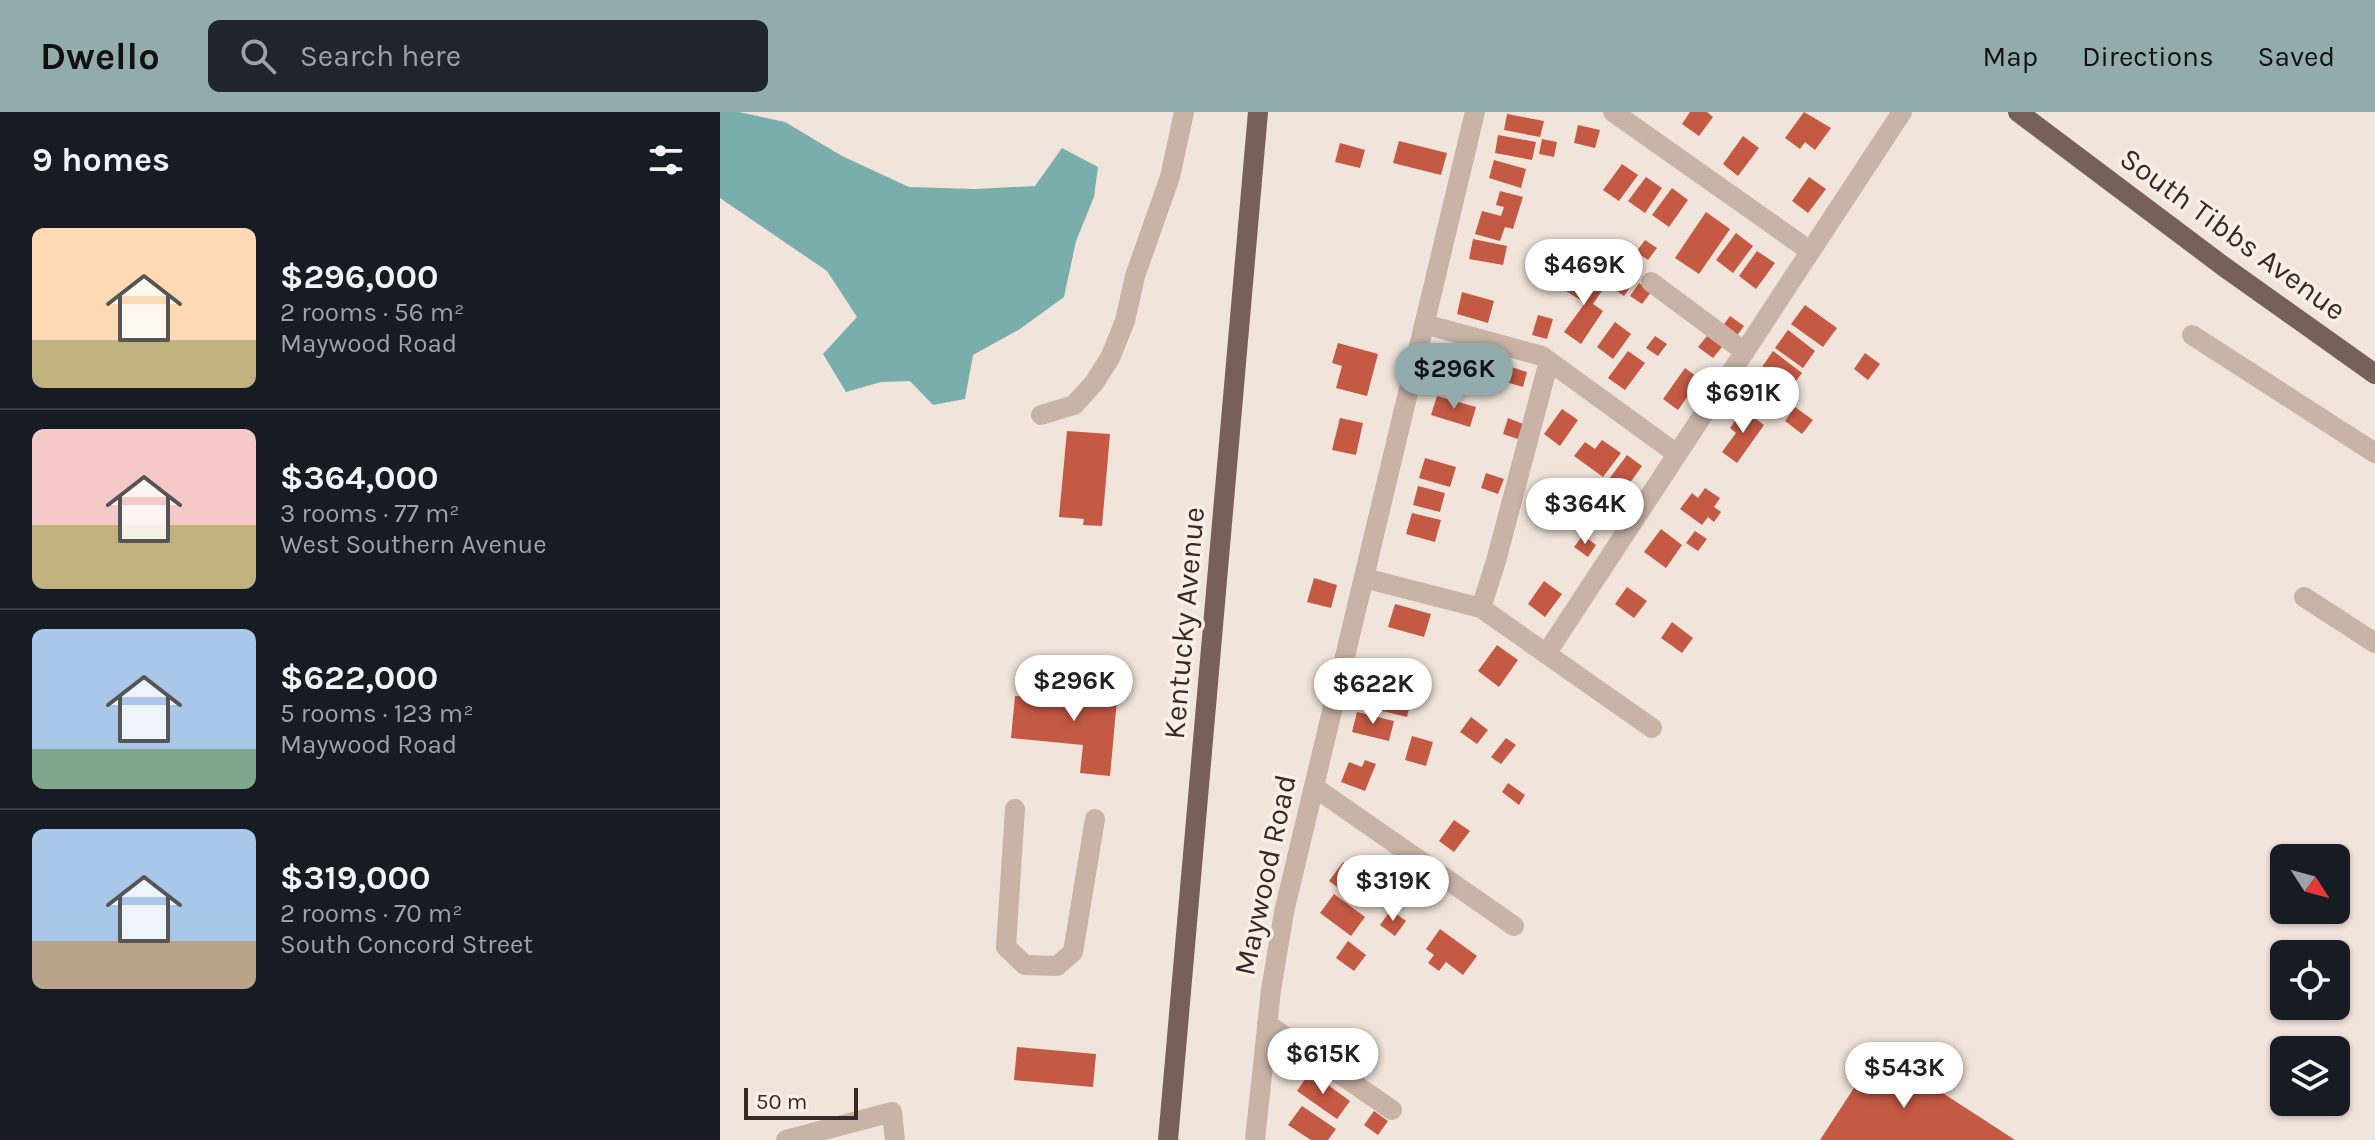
<!DOCTYPE html>
<html lang="en">
<head>
<meta charset="utf-8">
<style>
  body { margin:0; font-family:Karla,sans-serif; background:#20242c; color:#f1f3f6; height:100vh; display:flex; flex-direction:column; font-size:30px; white-space:nowrap }
  * { box-sizing:border-box; margin:0 }
  p { font-size:26px; color:#9ea1a6 }
  .icon { flex:none; width:44px; height:44px; fill:none; stroke:currentColor; stroke-width:2; stroke-linecap:round; stroke-linejoin:round }
  .map { position:relative; flex:1; overflow:hidden }
  .panel { display:flex; flex-direction:column; background:#171b24; width:720px }
  .panel>* { flex:none }
  .needle { width:52px; rotate:126deg }
  .controls { position:absolute; left:1550px; top:732px; display:grid; gap:16px }
  .controls a { display:grid; place-items:center; width:80px; height:80px; border-radius:12px; background:#171b24; box-shadow:0 2px 6px #0004; font-size:40px }
  .scale { position:absolute; left:24px; bottom:20px; width:114px; box-sizing:border-box; padding-left:8px; border:4px solid #352a27; border-top:0; font-size:22px; line-height:28px; white-space:nowrap; color:#352a27; -webkit-text-stroke:6px #f9efe6; paint-order:stroke }
  .price { position:absolute; translate:-50% -68px; padding:0 18px; border-radius:28px; background:#fff; color:#222; font-size:26px; line-height:52px; filter:drop-shadow(0 2px 4px #0008) }
  .price::after { content:''; position:absolute; left:50%; top:48px; width:24px; height:18px; margin-left:-12px; background:inherit; clip-path:polygon(0 0,100% 0,50% 100%) }
  .price.selected { background:#92acae; color:#111 }
  ul { padding:0; list-style:none }
  li { display:flex; align-items:center; gap:24px; height:200px; padding:0 32px }
  li+li { border-top:2px solid #363941 }
  li span { display:grid; place-items:center; flex:none; width:224px; height:160px; border-radius:12px; color:#555 }
  li>.icon { margin-inline-start:auto }
  span .icon { width:96px; height:96px; fill:#fffc; stroke-width:1 }
  li b { font-size:34px }
  h2 { display:flex; justify-content:space-between; align-items:center; height:96px; padding:0 32px; font-size:34px }
  header { display:flex; align-items:center; gap:48px; box-sizing:border-box; height:112px; padding:0 40px; background:#92acae; color:#111 }
  header strong { font-size:38px }
  nav { display:flex; gap:44px; margin-inline-start:auto; font-size:28px }
  .search { width:560px; height:72px; background:#20242c; display:flex; align-items:center; gap:20px; box-sizing:border-box; padding:0 28px; border-radius:12px; color:#9ea1a6; font-size:30px }
  main { display:flex; flex:1; min-height:0 }
  .map>svg:first-child { display:block }
  .water { fill:#79aeac }
  .building { fill:#c55a44 }
  .lines { fill:none; stroke-linecap:round; stroke-linejoin:round }
  .minor { stroke:#c9b3a6; stroke-width:20 }
  .major { stroke:#776058; stroke-width:20 }
  .labels { text-anchor:middle; stroke-width:7; stroke-linejoin:round; paint-order:stroke }
  .street-label { font-size:30px; fill:#352a27; stroke:#f9efe6 }
</style>
</head>
<body>
<header>
<strong>Dwello</strong>
<div class="search"><svg class="icon" aria-label="search" viewBox="0 0 24 24"><circle cx="10" cy="10" r="6"/><path d="M15 15l6 6"/></svg>Search here</div>
<nav><a>Map</a><a>Directions</a><a>Saved</a></nav>
</header>
<main>
<section class="panel">
<h2>9 homes<svg class="icon" aria-label="filters" viewBox="0 0 24 24"><path d="M4 7h16M4 17h16"/><circle cx="9" cy="7" r="2"/><circle cx="15" cy="17" r="2"/></svg></h2>
<ul>
<li><span style="background:linear-gradient(#ffd9b3 70%,#c2b280 0)"><svg class="icon" aria-label="home" viewBox="0 0 24 24"><path d="M3 11l9-7 9 7M6 9v11h12V9"/></svg></span><div><b>$296,000</b><p>2 rooms · 56 m²</p><p>Maywood Road</p></div></li>
<li><span style="background:linear-gradient(#f6c9c9 60%,#c2b280 0)"><svg class="icon" aria-label="home" viewBox="0 0 24 24"><path d="M3 11l9-7 9 7M6 9v11h12V9"/></svg></span><div><b>$364,000</b><p>3 rooms · 77 m²</p><p>West Southern Avenue</p></div></li>
<li><span style="background:linear-gradient(#a9c7e8 75%,#7fa58c 0)"><svg class="icon" aria-label="home" viewBox="0 0 24 24"><path d="M3 11l9-7 9 7M6 9v11h12V9"/></svg></span><div><b>$622,000</b><p>5 rooms · 123 m²</p><p>Maywood Road</p></div></li>
<li><span style="background:linear-gradient(#a9c7e8 70%,#b9a48a 0)"><svg class="icon" aria-label="home" viewBox="0 0 24 24"><path d="M3 11l9-7 9 7M6 9v11h12V9"/></svg></span><div><b>$319,000</b><p>2 rooms · 70 m²</p><p>South Concord Street</p></div></li>
</ul>
</section>
<div class="map">
<svg width="1655" height="1028" viewBox="0 0 1655 1028">
  <rect width="100%" height="100%" fill="#f1e4da"/>
  <path class="water" d="M 0,0 L 19,0 L 65,10 L 122,44 L 189,75 L 255,77 L 315,74 L 342,36 L 378,55 L 374,85 L 356,129 L 344,185 L 300,217 L 253,243 L 245,287 L 213,293 L 190,269 L 161,270 L 126,280 L 103,242 L 137,205 L 107,159 L 0,86 Z"/>
  <path class="building" d="M 970,0 L 987,0 L 993,5 L 979,24 L 962,12 Z
    M 1084,0 L 1111,16 L 1095,38 L 1085,30 L 1080,37 L 1065,26 Z
    M 787,2 L 824,9 L 820,25 L 784,18 Z
    M 858,13 L 880,18 L 875,36 L 854,31 Z
    M 778,23 L 816,30 L 812,48 L 775,41 Z
    M 1023,24 L 1039,36 L 1018,64 L 1003,52 Z
    M 822,27 L 837,30 L 834,45 L 819,42 Z
    M 679,29 L 727,41 L 721,63 L 673,51 Z
    M 620,31 L 645,38 L 640,56 L 615,50 Z
    M 774,48 L 806,57 L 801,76 L 769,66 Z
    M 902,52 L 918,63 L 899,89 L 883,78 Z
    M 926,65 L 942,76 L 925,101 L 908,89 Z
    M 1089,65 L 1106,77 L 1088,101 L 1072,89 Z
    M 952,76 L 968,88 L 949,115 L 932,103 Z
    M 780,79 L 803,85 L 793,117 L 785,115 L 780,129 L 755,122 L 762,99 L 781,104 L 784,95 L 776,93 Z
    M 986,100 L 1010,117 L 979,162 L 955,146 Z
    M 1016,121 L 1033,134 L 1013,161 L 996,148 Z
    M 753,127 L 787,134 L 783,153 L 749,147 Z
    M 925,128 L 937,136 L 928,148 L 916,140 Z
    M 1037,139 L 1055,151 L 1036,177 L 1019,164 Z
    M 904,157 L 916,166 L 904,184 L 891,175 Z
    M 860,159 L 884,176 L 873,192 L 883,199 L 861,232 L 844,220 L 865,191 L 846,179 Z
    M 919,171 L 931,180 L 922,192 L 910,184 Z
    M 742,180 L 774,189 L 768,211 L 737,202 Z
    M 1085,193 L 1117,216 L 1103,235 L 1071,212 Z
    M 818,203 L 833,207 L 827,227 L 812,223 Z
    M 1010,204 L 1024,214 L 1016,225 L 1002,215 Z
    M 895,210 L 911,222 L 893,247 L 877,235 Z
    M 1068,218 L 1095,239 L 1083,256 L 1055,236 Z
    M 935,224 L 947,232 L 938,244 L 926,236 Z
    M 987,224 L 1002,235 L 993,246 L 978,235 Z
    M 618,231 L 658,242 L 647,284 L 616,276 L 622,254 L 612,251 Z
    M 908,239 L 925,251 L 905,278 L 888,266 Z
    M 1053,239 L 1082,261 L 1071,276 L 1042,255 Z
    M 732,241 L 759,250 L 752,271 L 725,262 Z
    M 1145,241 L 1160,252 L 1148,268 L 1134,257 Z
    M 791,255 L 807,260 L 803,275 L 786,270 Z
    M 965,256 L 980,267 L 958,298 L 943,287 Z
    M 717,284 L 756,295 L 750,315 L 711,303 Z
    M 1075,295 L 1093,308 L 1082,322 L 1065,309 Z
    M 842,297 L 858,308 L 840,334 L 824,322 Z
    M 1023,297 L 1044,313 L 1017,351 L 1002,340 L 1016,321 L 1010,316 Z
    M 620,306 L 643,311 L 636,343 L 612,338 Z
    M 788,306 L 803,312 L 798,327 L 783,322 Z
    M 347,319 L 390,322 L 382,414 L 363,413 L 364,407 L 339,405 Z
    M 882,328 L 901,341 L 883,365 L 854,344 L 865,330 L 875,337 Z
    M 907,343 L 922,354 L 899,386 L 883,375 Z
    M 705,346 L 736,355 L 730,375 L 699,366 Z
    M 766,361 L 784,367 L 778,382 L 761,376 Z
    M 698,374 L 725,381 L 720,400 L 693,393 Z
    M 985,376 L 1000,386 L 994,395 L 1001,400 L 994,410 L 988,405 L 982,413 L 960,397 L 972,381 L 978,386 Z
    M 692,401 L 721,408 L 715,430 L 686,422 Z
    M 941,417 L 962,433 L 946,456 L 924,440 Z
    M 975,419 L 987,427 L 978,439 L 966,431 Z
    M 863,423 L 876,433 L 868,445 L 854,435 Z
    M 594,466 L 617,473 L 611,496 L 587,490 Z
    M 824,469 L 842,482 L 825,505 L 808,492 Z
    M 907,475 L 927,489 L 914,506 L 895,492 Z
    M 675,492 L 711,502 L 704,525 L 668,515 Z
    M 952,510 L 973,526 L 962,541 L 941,526 Z
    M 777,533 L 798,548 L 779,575 L 758,559 Z
    M 658,547 L 698,556 L 693,578 L 652,568 Z
    M 367,563 L 399,566 L 390,664 L 360,661 L 363,633 L 291,626 L 295,584 L 365,590 Z
    M 651,574 L 692,584 L 687,605 L 646,595 Z
    M 637,600 L 674,609 L 669,629 L 632,620 Z
    M 751,605 L 768,618 L 757,632 L 740,620 Z
    M 692,624 L 713,630 L 706,654 L 685,648 Z
    M 786,626 L 796,633 L 781,652 L 771,645 Z
    M 645,648 L 656,652 L 645,679 L 621,670 L 629,650 L 642,655 Z
    M 788,671 L 805,683 L 799,693 L 782,680 Z
    M 734,708 L 750,719 L 734,740 L 719,729 Z
    M 623,750 L 653,772 L 639,791 L 609,769 Z
    M 614,782 L 645,805 L 631,824 L 600,801 Z
    M 671,798 L 686,809 L 675,824 L 660,813 Z
    M 720,817 L 757,844 L 743,863 L 726,850 L 719,859 L 708,851 L 714,843 L 706,837 Z
    M 628,829 L 646,843 L 634,859 L 616,846 Z
    M 297,935 L 376,942 L 373,975 L 294,968 Z
    M 1158,939 L 1295,1028 L 1100,1028 Z
    M 590,960 L 630,989 L 617,1007 L 577,979 Z
    M 582,994 L 616,1017 L 608,1028 L 591,1028 L 568,1013 Z
    M 654,999 L 668,1009 L 658,1023 L 644,1013 Z"/>
  <g class="lines">
    <path class="minor" d="M 893,0 L 1090,139
      M 931,170 L 1025,240
      M 704,212 L 822,244 L 957,342
      M 1472,223 L 1655,341
      M 321,303 L 354,293 L 374,271 L 390,246 L 405,209 L 415,164 L 450,65 L 464,0
      M 644,466 L 761,496 L 932,616
      M 1584,485 L 1655,531
      M 761,496 L 776,449 L 829,249
      M 826,542 L 1182,0
      M 594,675 L 794,814
      M 295,697 L 286,835 L 305,853 L 337,854 L 353,840 L 375,707
      M 547,912 L 672,998
      M 66,1028 L 172,1000 L 175,1028
      M 535,1028 L 551,878 L 564,800 L 755,0"/>
    <path class="major" d="M 1298,0 L 1503,154 L 1655,262
      M 448,1028 L 538,0"/>
  </g>
  <g class="labels">
    <g class="street-label">
      <text transform="translate(1513 122) rotate(36)" y="10">South Tibbs Avenue</text>
      <text transform="translate(464 511) rotate(-85)" y="10">Kentucky Avenue</text>
      <text transform="translate(545 763) rotate(-78)" y="10">Maywood Road</text>
    </g>
  </g>
</svg>
<div class="controls">
<a><svg class="needle" viewBox="-14 -14 28 28"><path d="M0-13l5 13h-10z" fill="#e53935"/><path d="M0 13l5-13h-10z" fill="#9ea1a6"/></svg></a>
<a><svg class="icon" aria-label="locate" viewBox="0 0 24 24"><circle cx="12" cy="12" r="6"/><path d="M12 2v4M12 18v4M2 12h4M18 12h4"/></svg></a>
<a><svg class="icon" aria-label="layers" viewBox="0 0 24 24"><path d="M12 4l9 5-9 5-9-5zM3 14l9 5 9-5"/></svg></a>
</div>
<div class="scale">50 m</div>
<b class="price" style="left:864px;top:195px">$469K</b>
<b class="price selected" style="left:734px;top:299px">$296K</b>
<b class="price" style="left:1023px;top:323px">$691K</b>
<b class="price" style="left:865px;top:434px">$364K</b>
<b class="price" style="left:354px;top:611px">$296K</b>
<b class="price" style="left:653px;top:614px">$622K</b>
<b class="price" style="left:673px;top:811px">$319K</b>
<b class="price" style="left:603px;top:984px">$615K</b>
<b class="price" style="left:1184px;top:998px">$543K</b>
</div>
</main>
</body>
</html>
